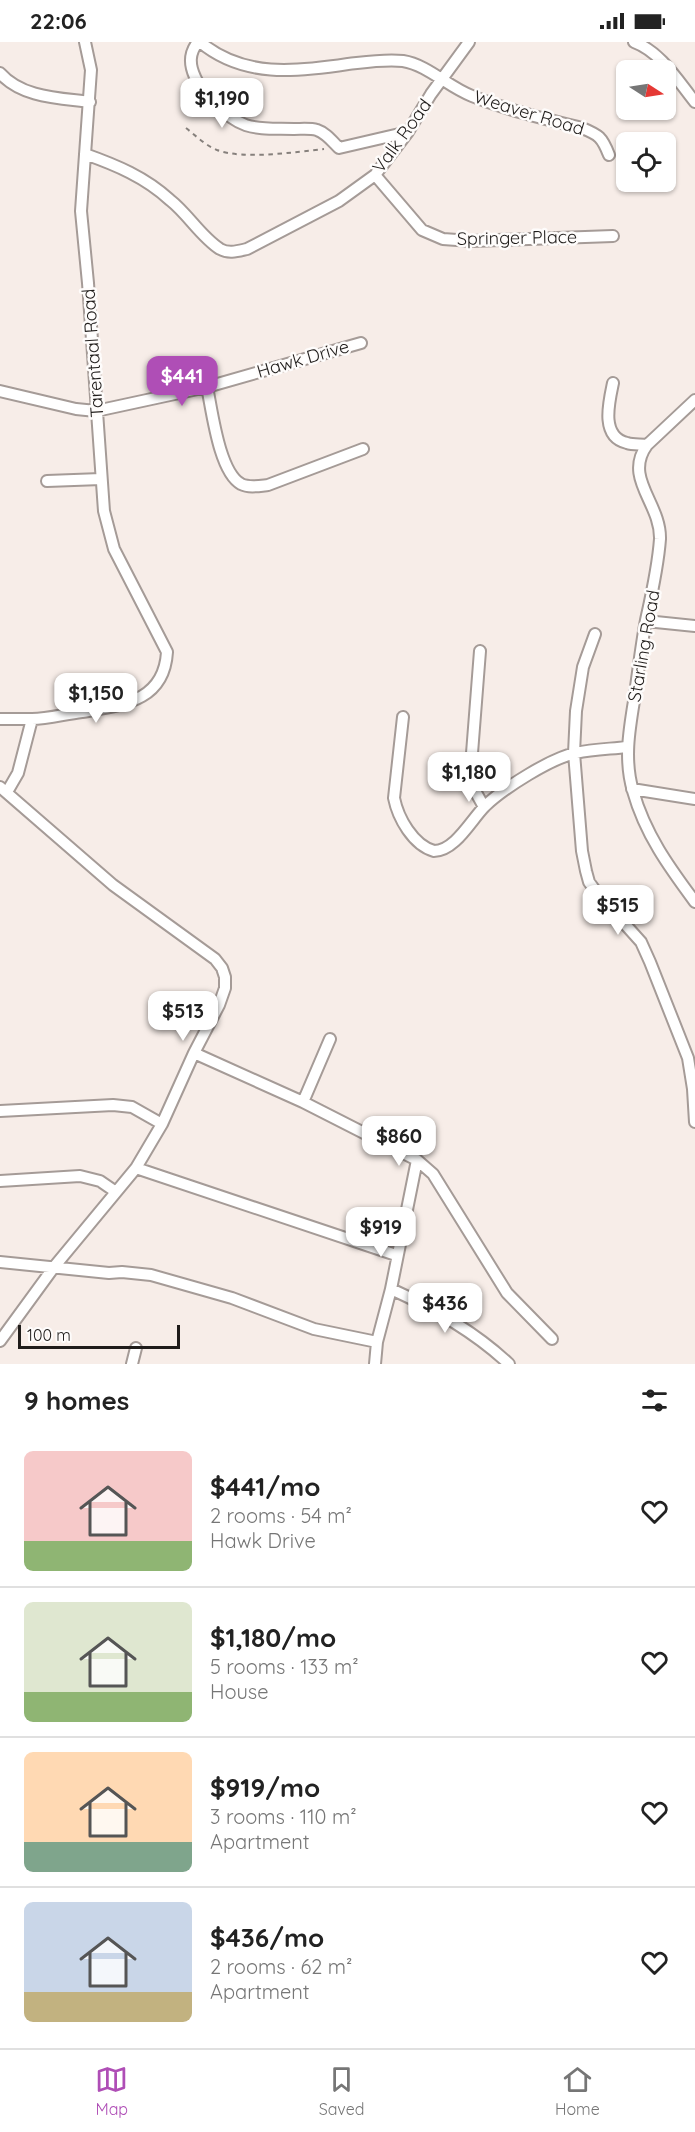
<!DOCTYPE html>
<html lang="en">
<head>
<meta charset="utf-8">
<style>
  body { margin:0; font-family:Quicksand,sans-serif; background:#f6f6f6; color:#222; height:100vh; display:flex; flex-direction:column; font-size:22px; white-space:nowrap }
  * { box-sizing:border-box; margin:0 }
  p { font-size:20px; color:#767676 }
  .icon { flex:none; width:33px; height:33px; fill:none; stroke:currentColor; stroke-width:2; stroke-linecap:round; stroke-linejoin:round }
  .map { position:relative; height:1322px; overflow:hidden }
  .sheet { display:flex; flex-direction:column; background:#fff; flex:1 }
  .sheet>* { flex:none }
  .needle { width:39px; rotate:102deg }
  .tools { position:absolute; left:616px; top:18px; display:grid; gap:12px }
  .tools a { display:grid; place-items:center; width:60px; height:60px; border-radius:9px; background:#fff; box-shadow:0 2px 4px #0004; font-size:30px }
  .scale { position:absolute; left:18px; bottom:15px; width:162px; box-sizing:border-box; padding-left:6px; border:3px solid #1f1c1a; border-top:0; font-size:16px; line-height:21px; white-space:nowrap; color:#1f1c1a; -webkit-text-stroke:4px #fefcfb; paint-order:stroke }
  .price { position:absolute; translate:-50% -51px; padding:0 14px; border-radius:12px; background:#fff; color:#222; font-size:20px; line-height:39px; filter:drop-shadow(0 2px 3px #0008) }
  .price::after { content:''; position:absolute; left:50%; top:36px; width:18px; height:14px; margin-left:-9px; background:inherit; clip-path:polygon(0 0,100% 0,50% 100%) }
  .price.active { background:#af4eb6; color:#fff }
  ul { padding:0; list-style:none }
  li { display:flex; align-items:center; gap:18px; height:150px; padding:0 24px }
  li+li { border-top:2px solid #e0e0e0 }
  li span { display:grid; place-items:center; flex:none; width:168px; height:120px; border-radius:9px; color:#555 }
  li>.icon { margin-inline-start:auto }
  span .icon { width:72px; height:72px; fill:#fffc; stroke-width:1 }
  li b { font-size:26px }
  h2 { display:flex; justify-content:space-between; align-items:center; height:72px; padding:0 24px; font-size:26px }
  .status { display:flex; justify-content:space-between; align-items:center; height:42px; padding:0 30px; background:#fff; direction:ltr }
  .status svg { height:16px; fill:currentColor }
  .dock { display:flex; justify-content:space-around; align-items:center; height:84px; border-top:2px solid #e0e0e0; background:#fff; font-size:16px; color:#767676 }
  .dock a { display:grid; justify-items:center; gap:3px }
  .dock .active { color:#af4eb6 }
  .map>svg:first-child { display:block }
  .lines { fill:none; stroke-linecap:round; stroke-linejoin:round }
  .minor-casing { stroke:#a59b97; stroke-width:14 }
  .path { stroke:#86807c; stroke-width:2; stroke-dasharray:4.5 4.5; stroke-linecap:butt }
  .minor { stroke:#fff; stroke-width:10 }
  .labels { text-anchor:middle; stroke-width:5; stroke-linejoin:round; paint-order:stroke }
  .street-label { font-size:18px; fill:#1f1c1a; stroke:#fefcfb }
</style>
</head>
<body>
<div class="status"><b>22:06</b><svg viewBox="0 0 49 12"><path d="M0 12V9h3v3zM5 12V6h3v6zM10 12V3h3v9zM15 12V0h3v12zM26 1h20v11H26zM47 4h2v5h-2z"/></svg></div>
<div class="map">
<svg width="695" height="1322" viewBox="0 0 695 1322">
  <rect width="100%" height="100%" fill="#f7ede8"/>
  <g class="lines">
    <defs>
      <path id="minor" d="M 198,0 C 189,11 189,22 195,35 C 199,45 206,52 214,60 C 242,90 256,86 294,87 C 302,87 310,86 317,88 C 326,91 332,99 339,106 L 408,90
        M 200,0 C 243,36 296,30 348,22 C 366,20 384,17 403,19 C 428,23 448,45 472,54 C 507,68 545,77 582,86 C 599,93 602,95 609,113
        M 634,0 C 661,10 678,39 695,60
        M 0,31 C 22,56 60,56 90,60
        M 85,112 C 116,123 145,135 170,158 C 188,172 201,195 220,207 C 229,212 238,209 247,207 L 339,159 L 375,133 L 408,90 L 431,52 L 469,0
        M 375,133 L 422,188 L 443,197 L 471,199 L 613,194
        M 613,341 C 609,360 600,395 627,401 C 633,403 641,402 647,403
        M 207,345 C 212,368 219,430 241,442 C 249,446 259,444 268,443 L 363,407
        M 0,349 L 76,367 L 96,369 L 207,345 L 361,301
        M 695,358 L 647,403 C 623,436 661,461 660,497 C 658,525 652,551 646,578 C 641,604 638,632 634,659 C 629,689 624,719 633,749 C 645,792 669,825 695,860
        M 47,439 L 101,437
        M 646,579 L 695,584
        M 595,592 L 583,625 L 576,669 L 574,711 L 582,809 L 586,829 L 589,840 L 597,851 L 641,900 L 650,920 L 688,1016 L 693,1047 L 695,1080
        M 480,609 L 471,724 L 474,747 L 484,765
        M 403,675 L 394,756 C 398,776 413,803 434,809 C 455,809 471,778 485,764 C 504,746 551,716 576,711 C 593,707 611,707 627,705
        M 0,677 L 32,677
        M 0,745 L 113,843 L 215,917 L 222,926 L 225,935 L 225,946 L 219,963 L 194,1011 L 162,1082 L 136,1126 L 54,1225 L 0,1299
        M 632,747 L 695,757
        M 7,750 L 18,731 L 32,677 C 48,677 65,672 82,670 C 122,663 164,660 167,610 L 114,507 L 104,469 L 88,241 L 81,169 L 91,28 L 85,0
        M 194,1011 L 303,1060 L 417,1118 L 433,1132 L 507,1251 L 552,1297
        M 303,1060 L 330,997
        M 0,1069 L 113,1063 L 132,1065 L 162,1082
        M 136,1126 L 396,1213
        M 0,1139 L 80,1134 L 100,1139 L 116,1150
        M 0,1220 L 109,1231 L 122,1230 L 151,1233 L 232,1256 L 314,1287 L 377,1300
        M 391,1247 C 433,1266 475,1290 509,1322
        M 132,1322 L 136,1306
        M 375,1322 L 377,1300 L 391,1247 L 417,1118"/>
    </defs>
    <use href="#minor" class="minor-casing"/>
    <path class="path" d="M 186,86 C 196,94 205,103 217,108 C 244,118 295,110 324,107"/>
    <use href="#minor" class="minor"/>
  </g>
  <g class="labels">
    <g class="street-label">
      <text transform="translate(529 71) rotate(17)" y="6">Weaver Road</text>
      <text transform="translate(402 94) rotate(-54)" y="6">Valk Road</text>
      <text transform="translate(517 196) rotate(-1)" y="6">Springer Place</text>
      <text transform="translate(93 311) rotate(-94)" y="6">Tarentaal Road</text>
      <text transform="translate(303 317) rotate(-16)" y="6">Hawk Drive</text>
      <text transform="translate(644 604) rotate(-80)" y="6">Starling Road</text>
    </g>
  </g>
</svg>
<div class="tools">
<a><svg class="needle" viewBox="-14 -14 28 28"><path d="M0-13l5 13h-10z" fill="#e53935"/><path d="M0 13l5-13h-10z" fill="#767676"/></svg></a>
<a><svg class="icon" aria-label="locate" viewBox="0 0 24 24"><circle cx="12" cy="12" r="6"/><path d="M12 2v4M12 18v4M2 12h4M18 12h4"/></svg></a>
</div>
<div class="scale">100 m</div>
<b class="price" style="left:222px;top:87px">$1,190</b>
<b class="price active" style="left:182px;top:365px">$441</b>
<b class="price" style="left:96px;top:682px">$1,150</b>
<b class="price" style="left:469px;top:761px">$1,180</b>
<b class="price" style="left:618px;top:894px">$515</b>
<b class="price" style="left:183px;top:1000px">$513</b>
<b class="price" style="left:399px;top:1125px">$860</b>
<b class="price" style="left:381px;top:1216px">$919</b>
<b class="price" style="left:445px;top:1292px">$436</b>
</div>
<section class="sheet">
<h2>9 homes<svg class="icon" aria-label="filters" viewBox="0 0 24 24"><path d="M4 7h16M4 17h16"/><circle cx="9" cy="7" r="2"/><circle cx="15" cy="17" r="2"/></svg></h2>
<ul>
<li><span style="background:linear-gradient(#f6c9c9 75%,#8fb573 0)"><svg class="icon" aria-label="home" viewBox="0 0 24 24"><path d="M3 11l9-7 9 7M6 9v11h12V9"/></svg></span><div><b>$441/mo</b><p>2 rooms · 54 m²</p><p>Hawk Drive</p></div><svg class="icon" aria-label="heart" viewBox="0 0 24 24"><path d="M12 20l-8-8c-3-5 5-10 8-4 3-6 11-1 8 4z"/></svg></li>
<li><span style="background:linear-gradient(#dfe7d0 75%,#8fb573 0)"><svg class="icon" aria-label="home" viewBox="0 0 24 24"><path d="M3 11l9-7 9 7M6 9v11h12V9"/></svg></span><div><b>$1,180/mo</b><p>5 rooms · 133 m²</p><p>House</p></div><svg class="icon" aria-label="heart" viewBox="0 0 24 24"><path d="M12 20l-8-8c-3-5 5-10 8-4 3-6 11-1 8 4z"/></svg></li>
<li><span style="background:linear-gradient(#ffd9b3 75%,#7fa58c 0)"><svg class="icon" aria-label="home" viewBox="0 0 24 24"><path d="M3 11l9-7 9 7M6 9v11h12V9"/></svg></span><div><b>$919/mo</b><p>3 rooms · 110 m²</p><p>Apartment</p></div><svg class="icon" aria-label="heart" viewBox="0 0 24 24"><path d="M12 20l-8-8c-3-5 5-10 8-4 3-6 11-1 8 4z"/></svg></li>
<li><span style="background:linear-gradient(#c9d6e8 75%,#c2b280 0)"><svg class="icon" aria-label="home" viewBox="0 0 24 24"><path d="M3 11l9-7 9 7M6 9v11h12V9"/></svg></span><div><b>$436/mo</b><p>2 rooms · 62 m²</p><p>Apartment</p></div><svg class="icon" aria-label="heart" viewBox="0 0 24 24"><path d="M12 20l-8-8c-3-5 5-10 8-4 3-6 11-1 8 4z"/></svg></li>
</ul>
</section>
<nav class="dock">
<a class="active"><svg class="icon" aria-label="map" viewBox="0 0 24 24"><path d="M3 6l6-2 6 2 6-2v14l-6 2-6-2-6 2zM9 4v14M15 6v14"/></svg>Map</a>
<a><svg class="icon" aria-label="saved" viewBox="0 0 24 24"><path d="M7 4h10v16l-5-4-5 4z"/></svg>Saved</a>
<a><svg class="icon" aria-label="home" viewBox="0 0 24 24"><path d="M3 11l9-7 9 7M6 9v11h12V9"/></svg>Home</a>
</nav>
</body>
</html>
